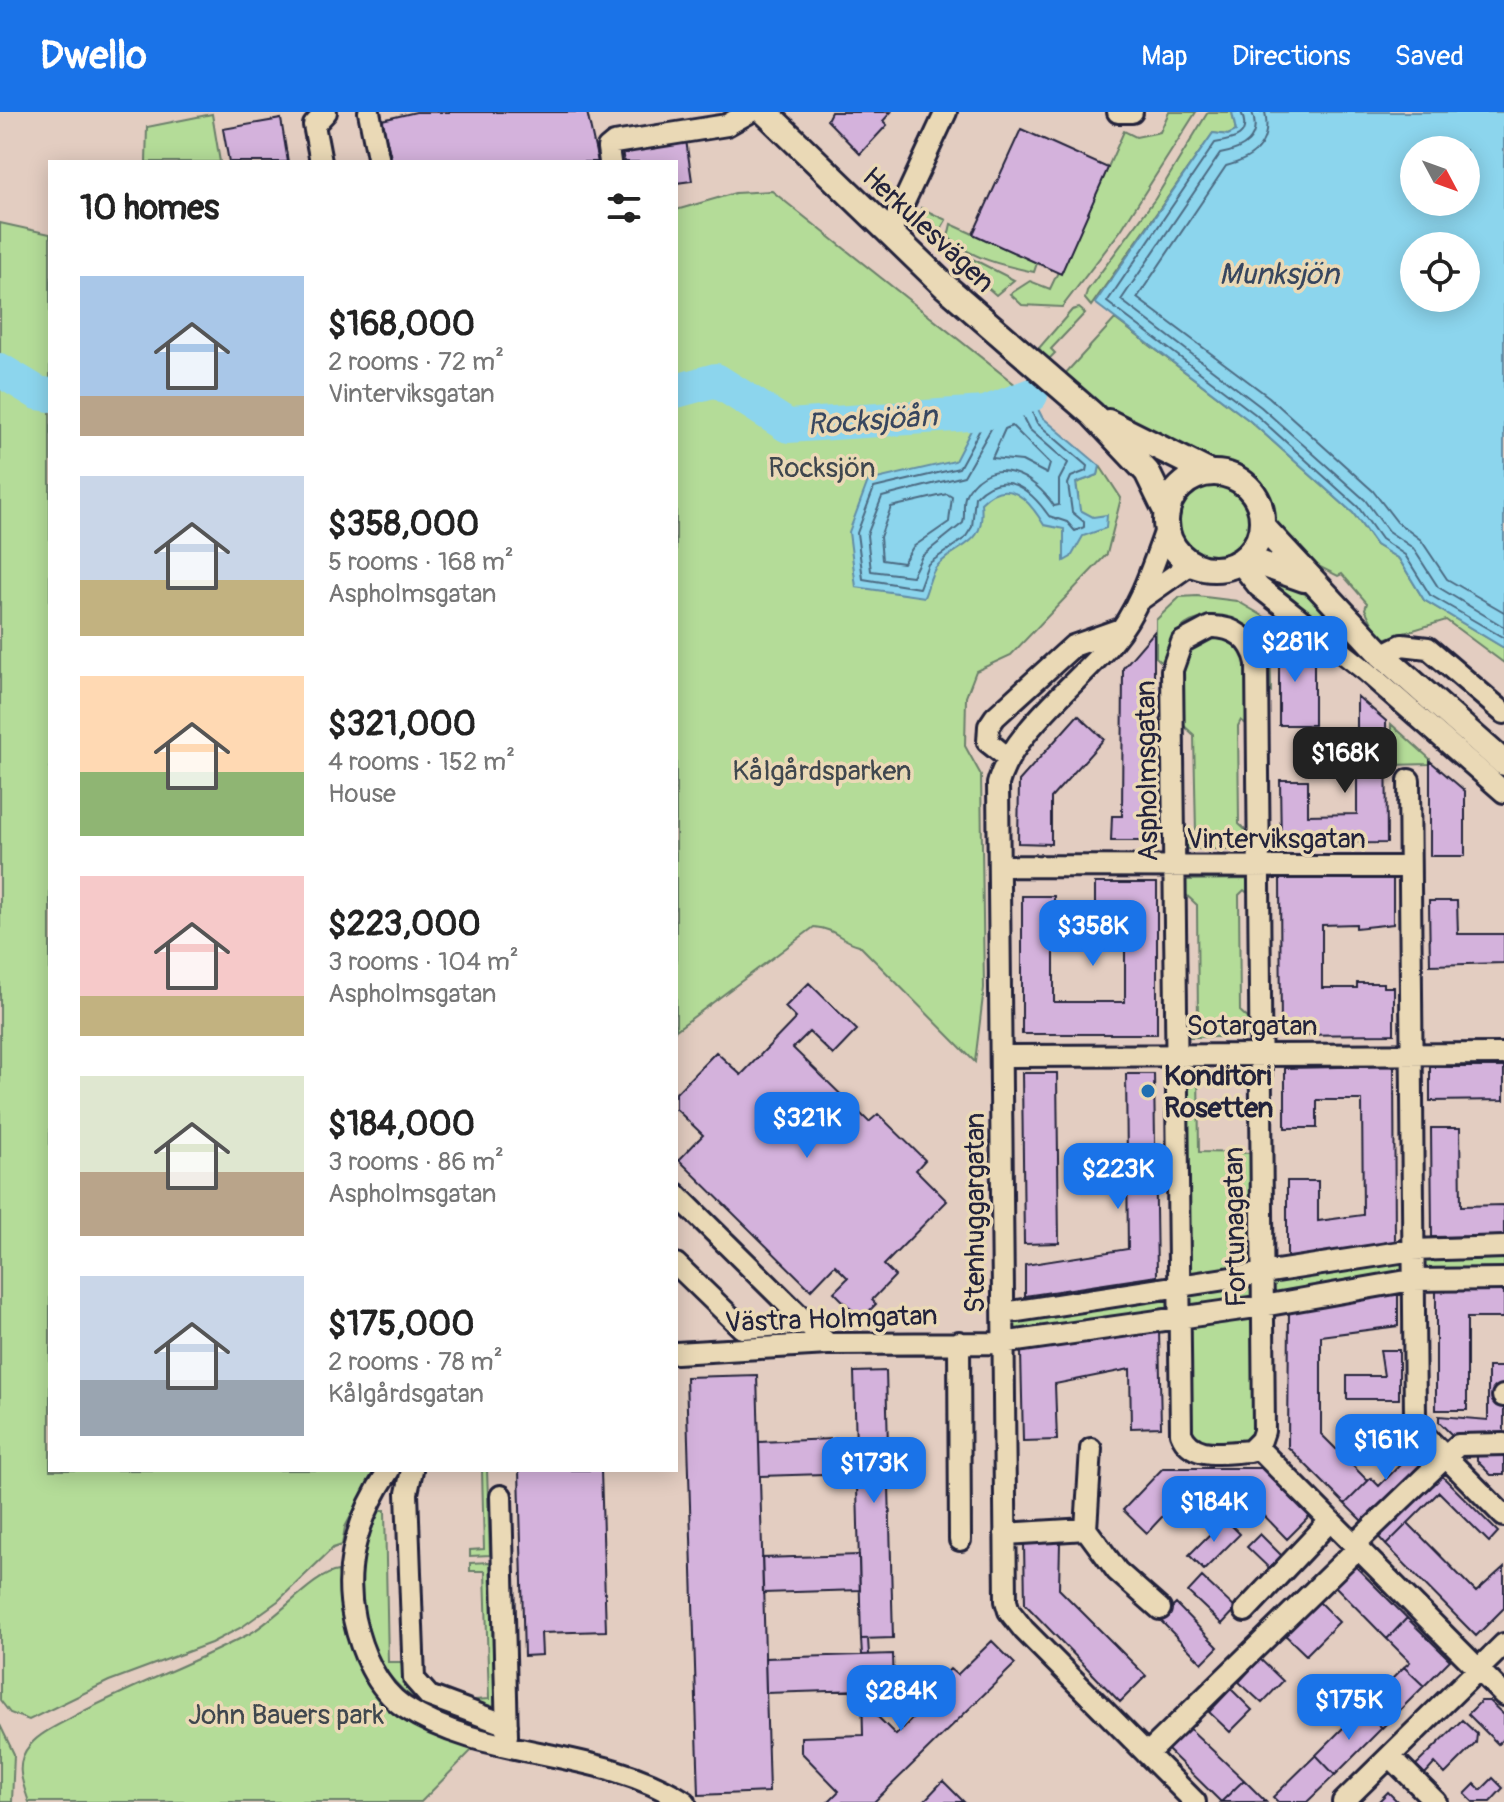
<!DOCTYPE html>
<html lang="en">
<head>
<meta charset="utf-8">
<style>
  body { margin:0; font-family:Pangolin,sans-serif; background:#f6f6f6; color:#222; height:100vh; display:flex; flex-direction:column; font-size:30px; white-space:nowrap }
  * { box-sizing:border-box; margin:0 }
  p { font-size:26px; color:#767676 }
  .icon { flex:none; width:44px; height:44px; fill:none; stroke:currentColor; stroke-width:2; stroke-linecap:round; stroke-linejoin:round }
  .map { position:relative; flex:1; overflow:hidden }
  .panel { position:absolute; left:48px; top:48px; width:630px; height:1312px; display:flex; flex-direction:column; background:#fff; border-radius:0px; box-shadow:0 4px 20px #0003 }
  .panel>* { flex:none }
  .needle { width:52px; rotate:131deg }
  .controls { position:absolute; left:1400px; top:24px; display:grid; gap:16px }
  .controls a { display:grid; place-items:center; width:80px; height:80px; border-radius:50%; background:#fff; box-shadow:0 4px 20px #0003; font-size:40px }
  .price { position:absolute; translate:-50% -68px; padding:0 18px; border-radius:16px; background:#1a73e8; color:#fff; font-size:26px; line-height:52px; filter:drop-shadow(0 2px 4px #0008) }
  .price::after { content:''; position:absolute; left:50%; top:48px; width:24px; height:18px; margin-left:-12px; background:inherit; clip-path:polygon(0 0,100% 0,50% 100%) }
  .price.selected { background:#222; color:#fff }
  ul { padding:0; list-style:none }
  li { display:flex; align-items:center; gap:24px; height:200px; padding:0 32px }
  li span { display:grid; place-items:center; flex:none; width:224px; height:160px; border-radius:0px; color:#555 }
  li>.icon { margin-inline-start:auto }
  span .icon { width:96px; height:96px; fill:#fffc; stroke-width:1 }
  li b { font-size:34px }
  h2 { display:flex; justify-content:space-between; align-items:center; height:96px; padding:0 32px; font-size:34px }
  header { display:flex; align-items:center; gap:48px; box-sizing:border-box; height:112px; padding:0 40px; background:#1a73e8; color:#fff }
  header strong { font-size:38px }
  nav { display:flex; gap:44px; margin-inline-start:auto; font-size:28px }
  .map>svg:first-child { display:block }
  .green { fill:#b4dc98; stroke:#6b7f6a; stroke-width:2 }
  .water { fill:#8cd5ed; stroke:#628da6; stroke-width:2; fill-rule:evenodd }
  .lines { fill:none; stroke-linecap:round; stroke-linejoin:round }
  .shore { stroke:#4c6a82; stroke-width:2 }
  .river { stroke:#8cd5ed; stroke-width:34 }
  .building { fill:#d4b2dc; stroke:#22223b; stroke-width:2 }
  .minor-casing { stroke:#22223b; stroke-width:26 }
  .major-casing { stroke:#22223b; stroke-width:30 }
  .minor { stroke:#ead9b6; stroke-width:20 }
  .major { stroke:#ead9b6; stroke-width:24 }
  .poi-dot { fill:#1f6fb2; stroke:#ead9b6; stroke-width:3 }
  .labels { text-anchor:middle; stroke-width:7; stroke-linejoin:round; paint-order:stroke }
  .street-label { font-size:28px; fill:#22223b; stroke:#ead9b6 }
  .park-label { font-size:28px; fill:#3f474e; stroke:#ead9b6 }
  .poi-label { font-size:28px; font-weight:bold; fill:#22223b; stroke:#ead9b6; text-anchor:start }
  .water-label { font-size:30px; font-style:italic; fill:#37465f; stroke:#ead9b6 }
</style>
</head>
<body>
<header>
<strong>Dwello</strong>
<nav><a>Map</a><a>Directions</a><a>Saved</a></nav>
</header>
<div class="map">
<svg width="1504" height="1690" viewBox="0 0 1504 1690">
  <rect width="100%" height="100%" fill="#e3cdc1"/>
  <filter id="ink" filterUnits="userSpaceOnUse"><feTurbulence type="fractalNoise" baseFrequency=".0125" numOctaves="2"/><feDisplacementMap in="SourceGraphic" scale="16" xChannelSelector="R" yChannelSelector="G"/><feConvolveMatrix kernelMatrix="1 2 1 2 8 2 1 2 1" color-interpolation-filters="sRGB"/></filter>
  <g filter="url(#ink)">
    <path class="green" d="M 1169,0 L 1196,0 L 1121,118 L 1062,195 L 1022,193 L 1010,182 L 1030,169 L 1050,177 L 1058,160 L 1061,161 L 1124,19 L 1136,25 L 1160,20 Z
      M 1208,0 L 1232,0 L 1236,19 L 1228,23 L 1213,21 L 1091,194 L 1085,187 L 1087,179 L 1155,87 Z
      M 212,2 L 220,50 L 146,50 L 147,15 Z
      M 772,79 L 1017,274 L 983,295 L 1078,383 L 1076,371 L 1098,363 L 1100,354 L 1121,386 L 1107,442 L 1011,543 L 976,559 L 966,585 L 965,634 L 981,663 L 984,876 L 975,950 L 859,833 C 839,828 837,817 814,815 L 676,918 L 676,98 L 735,81 Z
      M 921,96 L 946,108 L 934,129 L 920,114 Z
      M 0,111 L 50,122 L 50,1358 L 375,1358 L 345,1415 L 342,1433 L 333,1436 L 278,1489 L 242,1515 L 211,1531 L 109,1569 L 29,1608 L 10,1601 L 0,1588 Z
      M 951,112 L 1037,151 L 1034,160 C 1005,154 969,146 948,125 Z
      M 947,134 L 1014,168 L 996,183 L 942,136 Z
      M 1079,196 L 1085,201 L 1051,237 L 1055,241 L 1048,248 L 1039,236 L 1072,198 Z
      M 1115,207 L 1250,309 L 1353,401 L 1376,433 L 1399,447 L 1424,488 L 1504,536 L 1504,551 L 1446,508 L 1384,527 L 1379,525 L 1365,497 L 1367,491 L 1342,462 L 1338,464 L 1302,446 L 1273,412 L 1265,387 L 1245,363 L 1190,343 L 1111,300 L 1064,263 Z
      M1178 409a36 36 0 1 1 72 0a36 36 0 1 1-72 0Z
      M 1268,466 C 1321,483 1331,503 1367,542 L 1365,545 Z
      M 1197,484 L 1237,489 L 1270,508 L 1271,580 L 1265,580 C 1263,565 1264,543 1258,530 C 1246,500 1187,495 1174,527 C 1167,543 1167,565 1163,583 L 1162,551 L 1156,545 L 1156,508 L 1180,485 Z
      M 1224,523 L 1247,540 L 1252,617 L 1241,608 L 1238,614 L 1239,712 L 1252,724 L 1252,737 L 1183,737 L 1182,719 L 1192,727 L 1196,721 L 1194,623 L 1181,611 L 1180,552 L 1196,527 Z
      M 1391,612 L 1430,647 L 1430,652 L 1391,653 Z
      M 1252,767 L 1253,786 L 1244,778 L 1239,783 L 1240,899 L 1254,912 L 1253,925 L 1185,925 L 1183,906 L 1193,916 L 1198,911 L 1197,793 L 1182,779 L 1182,768 Z
      M 1186,955 L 1198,955 L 1199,1040 L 1255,1041 L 1256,1152 L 1186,1163 Z
      M 1504,1143 L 1504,1160 L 1015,1225 L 1015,1207 L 1416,1145 Z
      M 1258,1204 L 1258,1316 L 1247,1330 L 1201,1333 L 1189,1324 L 1187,1217 Z
      M 482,1358 L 487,1358 L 490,1443 L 470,1444 L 470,1438 L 484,1437 Z
      M 377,1398 L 385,1398 L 388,1550 L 401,1550 L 404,1565 L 494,1617 L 494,1620 C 478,1621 456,1610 441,1603 C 360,1567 343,1473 377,1398 Z
      M 490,1450 L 495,1592 L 492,1598 L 474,1588 L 489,1587 L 485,1459 L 470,1459 L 470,1451 Z
      M 338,1459 L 352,1540 L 375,1576 L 475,1635 L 421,1690 L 29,1690 C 22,1670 14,1651 30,1633 C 40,1621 58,1613 71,1606 C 129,1574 191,1553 249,1522 C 276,1508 315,1461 338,1459 Z
      M 0,1613 L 14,1642 L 12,1690 L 0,1690 Z"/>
    <path class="water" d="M 1232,0 L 1504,0 L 1504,536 L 1424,488 L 1399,447 L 1376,433 L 1353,401 L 1250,309 L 1095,191 L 1213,21 L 1228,23 L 1236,19 ZM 1414,38 L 1466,38 L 1466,90 L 1414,90 ZM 1414,134 L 1466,134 L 1466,186 L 1414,186 Z
      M 1018,272 L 1039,290 L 1036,293 L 1042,305 L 1100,354 L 1098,363 L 1076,371 L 1080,398 L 1093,405 L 1107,403 L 1106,416 L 1083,424 L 1071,445 L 1064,449 L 1064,417 L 1044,413 C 1029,388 1008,363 981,391 C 986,436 960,429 936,455 C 930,462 928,477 924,485 L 856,475 L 849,420 L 868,369 L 955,349 L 983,295 Z"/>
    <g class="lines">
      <path class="shore" d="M 1241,0 C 1252,25 1234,28 1215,31 L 1107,190 L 1255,302 L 1358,395 L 1381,427 L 1405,443 L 1430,483 L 1504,526
        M 1252,0 C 1262,27 1243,38 1220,42 L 1121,188 L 1261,295 L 1365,388 L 1388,419 L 1413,436 L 1438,475 L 1504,515
        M 1265,0 C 1272,32 1254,47 1226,54 L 1137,186 L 1269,285 L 1373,379 L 1397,410 L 1421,428 L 1447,467 L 1504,500
        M 1017,284 L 1028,291 L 1037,311 L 1087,354 L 1086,359 L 1071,365 L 1068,372 L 1072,400 L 1084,410 L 1084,415 L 1075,419 L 1067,410 L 1049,404 C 1030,377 1004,355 975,385 L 972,415 L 965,426 L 928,452 L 919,476 L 863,467 L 857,421 L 874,376 L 959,356 L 989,301 Z
        M 1014,297 L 1019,298 L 1029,317 L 1068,351 L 1059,368 L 1059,393 L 1054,394 C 1034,363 992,341 967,380 C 961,390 966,401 963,411 L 922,444 L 912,464 L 871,459 L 867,423 L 882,385 L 964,364 L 996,308 Z
        M 1012,314 L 1050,352 L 1047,362 L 1022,349 L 992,346 L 1005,317 Z
        M 947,382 L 952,385 L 949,410 L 913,435 L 903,451 L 882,448 L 880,425 L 891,395 Z"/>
      <path class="river" d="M 0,258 L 38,281 L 50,283
        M 676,279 L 716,268 L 788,314 L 985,301 L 1031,283"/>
    </g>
    <path class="building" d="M 416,0 L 587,0 L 598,50 L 392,50 L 382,8 Z
      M 831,0 L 891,0 L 883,9 L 887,13 L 860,42 L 827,8 Z
      M 281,7 L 288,50 L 229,50 L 223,17 Z
      M 1021,17 L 1108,56 L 1061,162 L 973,122 Z
      M 686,28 L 692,69 L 676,71 L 676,50 L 624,50 L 622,39 Z
      M 1279,517 L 1314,546 L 1314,613 L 1279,613 Z
      M 1154,520 L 1154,729 L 1111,729 L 1112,704 L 1122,704 L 1123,556 Z
      M 1357,584 L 1386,609 L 1387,731 L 1281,732 L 1280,668 L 1308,668 L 1308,703 L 1357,702 Z
      M 1078,603 L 1104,627 L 1051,686 L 1051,732 L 1018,731 L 1019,669 Z
      M 1430,649 L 1465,679 L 1465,744 L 1430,744 Z
      M 1280,766 L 1393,766 L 1393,812 L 1356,816 L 1356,812 L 1322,813 L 1322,876 L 1357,876 L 1357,871 L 1383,871 L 1383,875 L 1394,875 L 1394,922 L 1281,923 Z
      M 1095,771 L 1157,771 L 1157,922 L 1022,922 L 1022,784 L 1054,784 L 1054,890 L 1125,890 L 1125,799 L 1095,799 Z
      M 1429,789 L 1457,789 L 1458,822 L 1504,822 L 1504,851 L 1430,853 Z
      M 809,871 L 857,918 L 833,943 L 809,920 L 793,936 L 869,1010 L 878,1002 L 925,1048 L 916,1058 L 947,1089 L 884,1153 L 895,1164 L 872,1188 L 876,1192 L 861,1207 L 834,1180 L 848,1166 L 835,1153 L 811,1178 L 679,1048 L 703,1023 L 676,997 L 676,981 L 716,940 L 741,963 L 796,906 L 785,895 Z
      M 1394,954 L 1395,1131 L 1287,1147 L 1287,1069 L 1318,1069 L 1318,1109 L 1363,1103 L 1362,988 L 1317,988 L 1317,1016 L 1285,1016 L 1285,956 Z
      M 1430,955 L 1504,955 L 1504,988 L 1430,989 Z
      M 1022,961 L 1057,961 L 1059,1131 L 1024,1132 Z
      M 1126,962 L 1154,962 L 1157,1164 L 1025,1184 L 1025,1153 L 1128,1137 Z
      M 1431,1016 L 1460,1016 L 1461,1094 L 1504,1093 L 1504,1124 L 1432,1125 Z
      M 1436,1175 L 1504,1175 L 1504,1206 L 1467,1206 L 1467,1298 L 1436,1298 Z
      M 1398,1182 L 1398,1214 L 1321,1224 L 1321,1322 L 1368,1369 L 1345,1392 L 1288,1335 L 1289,1198 Z
      M 1159,1218 L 1161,1315 L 1131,1316 L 1130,1257 L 1055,1272 L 1057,1328 L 1023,1329 L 1021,1240 Z
      M 1380,1238 L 1399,1238 L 1399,1287 L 1347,1287 L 1347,1264 L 1384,1264 Z
      M 1488,1255 L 1504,1255 L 1504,1275 L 1497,1275 L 1497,1293 L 1504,1293 L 1504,1323 L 1452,1323 L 1439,1310 L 1439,1304 L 1488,1308 Z
      M 886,1259 L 893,1526 L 861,1527 L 854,1260 Z
      M 757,1263 L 769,1680 L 699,1683 L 686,1265 Z
      M 1399,1304 L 1399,1319 L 1347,1320 L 1347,1305 Z
      M 856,1326 L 857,1361 L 760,1364 L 759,1330 Z
      M 1400,1328 L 1406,1328 L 1426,1347 L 1363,1410 L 1345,1392 L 1371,1366 L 1379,1374 L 1406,1347 L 1402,1342 L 1398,1346 L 1390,1338 Z
      M 1477,1341 L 1504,1341 L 1504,1363 L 1491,1363 L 1477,1349 Z
      M 1163,1356 L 1263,1356 L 1311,1403 L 1287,1427 L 1252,1391 L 1174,1392 L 1147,1421 L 1123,1398 Z
      M 519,1358 L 601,1358 L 606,1519 L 541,1521 L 542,1543 L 524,1544 Z
      M 1439,1361 L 1498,1420 L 1489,1430 L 1439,1380 L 1386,1433 L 1377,1423 Z
      M 1225,1407 L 1240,1422 L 1204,1458 L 1189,1443 Z
      M 1408,1411 L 1476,1480 L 1504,1455 L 1504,1496 L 1476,1524 L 1386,1433 Z
      M 1260,1422 L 1284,1446 L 1271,1458 L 1247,1435 Z
      M 1060,1430 L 1059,1477 L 1146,1564 L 1120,1590 L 1025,1492 L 1024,1431 Z
      M 859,1443 L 860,1478 L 763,1481 L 762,1446 Z
      M 1353,1452 L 1407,1506 L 1387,1527 L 1333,1472 Z
      M 1202,1465 L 1236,1497 L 1222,1512 L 1188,1480 Z
      M 1315,1486 L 1339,1510 L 1306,1543 L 1282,1520 Z
      M 1176,1492 L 1218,1535 L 1202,1551 L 1160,1508 Z
      M 1407,1506 L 1450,1548 L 1424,1574 L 1404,1555 L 1410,1550 L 1387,1527 Z
      M 861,1527 L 868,1527 L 869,1543 L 862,1543 Z
      M 992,1529 L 1015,1552 L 874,1690 L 828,1690 L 839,1679 L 801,1640 L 801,1625 L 863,1623 L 862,1578 L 869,1578 L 870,1597 L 896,1623 L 931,1588 L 925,1582 L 950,1557 L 957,1563 Z
      M 893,1542 L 894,1577 L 766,1581 L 765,1546 Z
      M 1260,1547 L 1283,1569 L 1262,1591 L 1239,1570 Z
      M 1404,1555 L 1424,1574 L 1382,1616 L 1363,1596 Z
      M 1231,1577 L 1252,1598 L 1230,1620 L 1209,1600 Z
      M 1481,1589 L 1489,1589 L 1504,1603 L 1504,1626 L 1498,1632 L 1468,1602 Z
      M 1363,1596 L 1382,1616 L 1335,1663 L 1316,1643 Z
      M 1462,1608 L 1477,1622 L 1476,1631 L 1445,1662 L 1435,1651 L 1425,1662 L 1416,1653 Z
      M 1188,1615 L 1244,1668 L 1221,1690 L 1166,1636 Z
      M 1316,1643 L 1335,1663 L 1307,1690 L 1278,1690 L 1273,1685 Z
      M 1493,1666 L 1503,1676 L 1490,1690 L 1473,1690 L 1465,1682 L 1475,1672 L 1481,1678 Z
      M 1244,1668 L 1266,1690 L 1221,1690 Z
      M 943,1669 L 964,1690 L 923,1690 Z
      M 1388,1680 L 1398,1690 L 1378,1690 Z"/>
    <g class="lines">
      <defs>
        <path id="minor" d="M 369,0 L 379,50
          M 1118,0 L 1132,0
          M 321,50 L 314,13 L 326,0
          M 610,50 L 608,36 L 614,31 L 727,13 L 750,0
          M 889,122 L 946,0
          M 1167,415 C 1152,456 1140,496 1112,530 C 1078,571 1011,621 998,672 L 1006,1489 L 1009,1499 L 1024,1518 L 1195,1690
          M 1239,450 L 1259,475 L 1366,559 L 1504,680
          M 1141,487 L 1192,451
          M 1210,515 C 1234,514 1252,527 1257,551 L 1264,1319 L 1261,1328 L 1250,1339 C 1225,1340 1192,1349 1181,1321 L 1172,558 L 1182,530 Z
          M 1382,543 L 1402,533 L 1428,536 L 1504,601
          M 1008,646 L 988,630 L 989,614 L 995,605 L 1073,534 L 1121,517
          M 1409,668 L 1415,1304 L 1422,1321 L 1504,1404
          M 999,754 L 1409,755
          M 1001,944 L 1504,942
          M 676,1082 L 828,1232
          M 676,1152 L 742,1216 L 808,1211
          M 1004,1201 L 1413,1138 L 1504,1135
          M 959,1230 L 960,1428
          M 676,1241 L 828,1232 L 1002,1231 L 1263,1194 L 1412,1168 L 1504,1167
          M 1503,1284 L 1504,1284
          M 1256,1334 L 1504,1583
          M 389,1358 C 359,1403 342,1453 354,1507 C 361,1539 376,1576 404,1595 C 485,1649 599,1634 685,1690
          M 412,1358 L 407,1381 L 414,1567 L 429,1584 L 507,1613
          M 501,1384 L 507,1624
          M 1086,1417 L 1117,1459 L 1160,1497
          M 1005,1422 L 1086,1417 L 1091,1337
          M 1354,1433 L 1458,1333 L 1504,1332
          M 1245,1499 L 1330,1409
          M 1147,1642 L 1357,1437
          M 1390,1644 L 1436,1690
          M 1343,1690 L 1504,1532"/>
        <path id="major" d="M 765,0 L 946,175 L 1092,302 L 1147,360 L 1167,401
          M 1108,310 L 1210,361
          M1166 409a48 48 0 1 1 96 0a48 48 0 1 1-96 0Z
          M 1262,414 L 1382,543 L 1504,651
          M 1245,446 L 1304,467"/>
      </defs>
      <use href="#minor" class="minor-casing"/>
      <use href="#major" class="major-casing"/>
      <use href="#minor" class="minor"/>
      <use href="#major" class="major"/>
    </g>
  </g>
  <circle class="poi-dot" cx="1148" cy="979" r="8"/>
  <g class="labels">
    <g class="street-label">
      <text transform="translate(929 117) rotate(43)" y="10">Herkulesvägen</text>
      <text transform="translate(1146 659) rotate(-91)" y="10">Aspholmsgatan</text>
      <text x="1276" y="736">Vinterviksgatan</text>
      <text x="1252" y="923">Sotargatan</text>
      <text transform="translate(974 1101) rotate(-90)" y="10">Stenhuggargatan</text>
      <text transform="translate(1234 1115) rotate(-91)" y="10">Fortunagatan</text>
      <text transform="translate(831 1206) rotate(-2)" y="10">Västra Holmgatan</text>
    </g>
    <g class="park-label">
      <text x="822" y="365">Rocksjön</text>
      <text x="822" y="668">Kålgårdsparken</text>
      <text x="286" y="1612">John Bauers park</text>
    </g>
    <g class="poi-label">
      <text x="1164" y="973">Konditori<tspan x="1164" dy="32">Rosetten</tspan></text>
    </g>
    <g class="water-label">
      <text x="1279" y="172">Munksjön</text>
      <text transform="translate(872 308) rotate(-4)" y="10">Rocksjöån</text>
    </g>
  </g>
</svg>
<div class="controls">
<a><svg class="needle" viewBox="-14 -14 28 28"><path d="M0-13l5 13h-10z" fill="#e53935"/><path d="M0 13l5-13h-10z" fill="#767676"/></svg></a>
<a><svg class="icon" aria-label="locate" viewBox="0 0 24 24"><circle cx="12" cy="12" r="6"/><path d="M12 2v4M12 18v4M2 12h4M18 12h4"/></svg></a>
</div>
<b class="price" style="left:1295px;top:572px">$281K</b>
<b class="price selected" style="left:1345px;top:683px">$168K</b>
<b class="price" style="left:1093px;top:856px">$358K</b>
<b class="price" style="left:807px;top:1048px">$321K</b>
<b class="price" style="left:1118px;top:1099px">$223K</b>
<b class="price" style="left:1386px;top:1370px">$161K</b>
<b class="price" style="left:874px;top:1393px">$173K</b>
<b class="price" style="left:1214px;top:1432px">$184K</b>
<b class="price" style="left:901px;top:1621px">$284K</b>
<b class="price" style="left:1349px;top:1630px">$175K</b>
<section class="panel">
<h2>10 homes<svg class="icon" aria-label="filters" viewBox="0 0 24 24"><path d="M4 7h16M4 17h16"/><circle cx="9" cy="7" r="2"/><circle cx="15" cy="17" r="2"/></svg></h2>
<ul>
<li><span style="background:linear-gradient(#a9c7e8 75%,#b9a48a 0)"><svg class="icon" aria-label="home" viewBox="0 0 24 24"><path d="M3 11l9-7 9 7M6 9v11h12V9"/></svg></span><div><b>$168,000</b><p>2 rooms · 72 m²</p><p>Vinterviksgatan</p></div></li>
<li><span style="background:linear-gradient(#c9d6e8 65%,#c2b280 0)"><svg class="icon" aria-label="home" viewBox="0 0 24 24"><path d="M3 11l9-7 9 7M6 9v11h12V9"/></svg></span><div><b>$358,000</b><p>5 rooms · 168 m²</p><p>Aspholmsgatan</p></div></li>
<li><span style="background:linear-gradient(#ffd9b3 60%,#8fb573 0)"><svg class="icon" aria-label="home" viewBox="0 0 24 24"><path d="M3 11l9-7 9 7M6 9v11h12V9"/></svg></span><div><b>$321,000</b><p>4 rooms · 152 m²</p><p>House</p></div></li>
<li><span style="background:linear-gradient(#f6c9c9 75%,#c2b280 0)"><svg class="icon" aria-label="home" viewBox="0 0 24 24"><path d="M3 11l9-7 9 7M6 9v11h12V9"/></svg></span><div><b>$223,000</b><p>3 rooms · 104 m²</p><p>Aspholmsgatan</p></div></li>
<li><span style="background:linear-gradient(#dfe7d0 60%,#b9a48a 0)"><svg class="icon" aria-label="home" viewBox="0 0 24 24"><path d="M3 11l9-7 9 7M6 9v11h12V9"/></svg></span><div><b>$184,000</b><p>3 rooms · 86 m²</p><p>Aspholmsgatan</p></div></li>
<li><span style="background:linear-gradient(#c9d6e8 65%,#9aa5b1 0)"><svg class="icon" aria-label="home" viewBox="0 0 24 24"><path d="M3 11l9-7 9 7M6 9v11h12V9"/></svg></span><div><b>$175,000</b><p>2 rooms · 78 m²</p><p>Kålgårdsgatan</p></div></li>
</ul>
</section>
</div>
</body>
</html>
